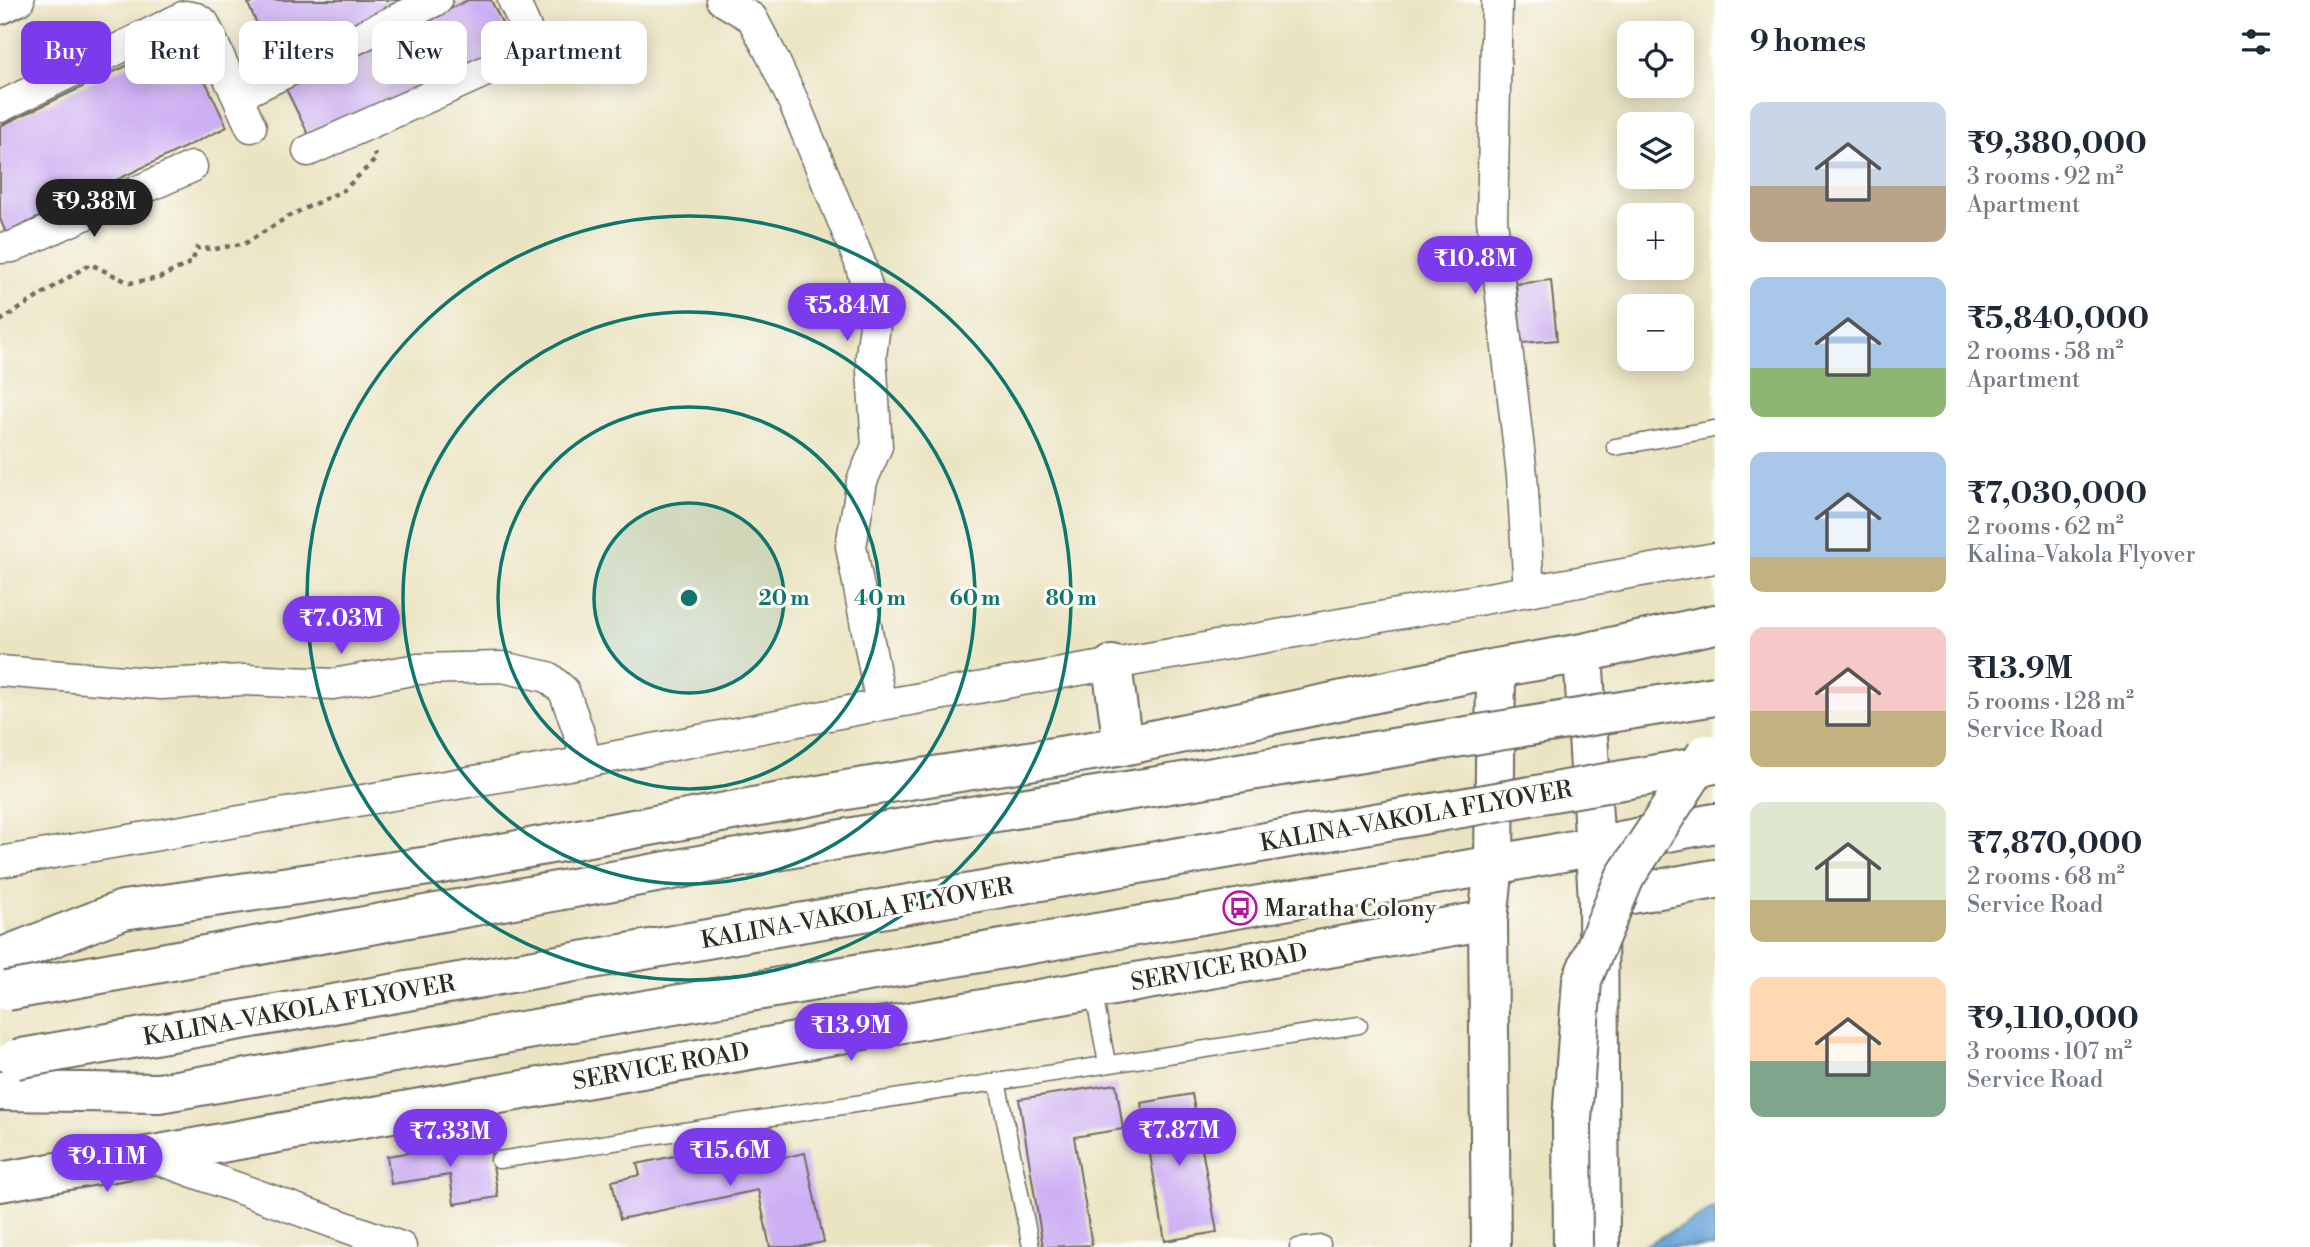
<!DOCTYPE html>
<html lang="en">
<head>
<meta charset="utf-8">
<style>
  body { margin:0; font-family:"Libre Bodoni",serif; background:#f2f2f3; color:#1f2937; height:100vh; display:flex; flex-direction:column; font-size:26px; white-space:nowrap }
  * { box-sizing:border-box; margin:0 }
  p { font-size:23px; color:#747a83 }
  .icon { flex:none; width:38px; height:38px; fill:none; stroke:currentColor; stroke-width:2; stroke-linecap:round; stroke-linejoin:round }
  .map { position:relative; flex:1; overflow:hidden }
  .details { display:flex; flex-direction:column; background:#fff; width:595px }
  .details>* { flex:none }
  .guide { position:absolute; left:21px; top:21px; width:665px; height:63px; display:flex; gap:14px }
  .controls { position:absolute; left:1617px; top:21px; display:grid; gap:14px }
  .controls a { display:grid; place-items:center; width:77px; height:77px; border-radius:14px; background:#fff; box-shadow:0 4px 18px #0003; font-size:35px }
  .price { position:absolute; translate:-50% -60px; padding:0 16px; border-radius:24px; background:#7c3aed; color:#fff; font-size:23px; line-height:46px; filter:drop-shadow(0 2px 4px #0008) }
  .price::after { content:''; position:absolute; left:50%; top:42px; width:21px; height:16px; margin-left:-10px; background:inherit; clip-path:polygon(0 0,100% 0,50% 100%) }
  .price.on { background:#222; color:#fff }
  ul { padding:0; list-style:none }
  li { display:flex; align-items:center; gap:21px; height:175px; padding:0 35px }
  li span { display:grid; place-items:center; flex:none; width:196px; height:140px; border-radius:14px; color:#555 }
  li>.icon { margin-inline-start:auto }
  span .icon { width:84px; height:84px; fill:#fffc; stroke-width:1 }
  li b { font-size:30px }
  h2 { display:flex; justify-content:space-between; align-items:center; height:84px; padding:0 35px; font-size:30px }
  .pill { padding:0 24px; border-radius:14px; background:#fff; box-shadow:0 4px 18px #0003; font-size:24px; line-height:63px }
  .pill.on { background:#7c3aed; color:#fff }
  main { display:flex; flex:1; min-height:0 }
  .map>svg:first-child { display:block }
  .water { fill:#63a1d5; stroke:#476680; stroke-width:2 }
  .building { fill:#cdaff3 }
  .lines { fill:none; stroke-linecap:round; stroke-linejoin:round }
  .lane-casing { stroke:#6e6c60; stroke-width:19 }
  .street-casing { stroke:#6e6c60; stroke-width:33 }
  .secondary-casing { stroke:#6e6c60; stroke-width:42 }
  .highway-casing { stroke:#6e6c60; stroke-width:42 }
  .path { stroke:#6e6c60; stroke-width:4.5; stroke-dasharray:5 5; stroke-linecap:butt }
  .lane { stroke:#fff; stroke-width:16 }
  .street { stroke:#fff; stroke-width:30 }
  .secondary { stroke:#fff; stroke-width:38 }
  .highway { stroke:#fff; stroke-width:38 }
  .highway-bridge-casing { stroke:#6e6c60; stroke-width:42; stroke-linecap:butt }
  .highway-bridge { stroke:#fff; stroke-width:38 }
  .ring { fill:none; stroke:#0f766e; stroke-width:3.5 }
  .labels { text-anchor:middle; stroke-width:6; stroke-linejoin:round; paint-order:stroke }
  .street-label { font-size:24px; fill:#2b2b2b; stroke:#fdfcf7 }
  .poi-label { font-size:24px; fill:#2b2b2b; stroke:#fdfcf7; text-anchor:start }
  .centre { fill:#0f766e; stroke:#fdfcf7; stroke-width:3.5 }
  .ring-label { font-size:21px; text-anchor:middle; font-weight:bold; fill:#0f766e; stroke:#fdfcf7; stroke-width:6; stroke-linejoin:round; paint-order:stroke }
</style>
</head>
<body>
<main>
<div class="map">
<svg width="1715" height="1247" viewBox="0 0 1715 1247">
  <rect width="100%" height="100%" fill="#fdfcf7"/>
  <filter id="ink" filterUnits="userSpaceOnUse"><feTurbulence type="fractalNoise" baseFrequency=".0143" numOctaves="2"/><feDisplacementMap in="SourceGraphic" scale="14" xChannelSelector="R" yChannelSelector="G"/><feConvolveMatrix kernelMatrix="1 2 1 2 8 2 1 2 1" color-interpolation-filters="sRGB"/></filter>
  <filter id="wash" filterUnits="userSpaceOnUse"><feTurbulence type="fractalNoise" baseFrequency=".00686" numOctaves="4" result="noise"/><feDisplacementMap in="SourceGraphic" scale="28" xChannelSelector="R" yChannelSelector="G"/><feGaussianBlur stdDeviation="1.57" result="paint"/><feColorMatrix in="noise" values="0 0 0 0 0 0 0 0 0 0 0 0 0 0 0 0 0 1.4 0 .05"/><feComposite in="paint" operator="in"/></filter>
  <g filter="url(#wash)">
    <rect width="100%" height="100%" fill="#ebe4c3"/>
    <path class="water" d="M 1715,1208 L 1715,1247 L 1642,1247 Z"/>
    <g id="blocks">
      <path class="building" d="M 257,0 L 410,0 L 274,62 L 248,4 Z
        M 468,0 L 491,0 L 514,48 L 314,146 L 286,89 Z
        M 185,38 L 227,127 L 6,233 L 0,219 L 0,126 Z
        M 1551,280 L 1557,340 L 1522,343 L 1516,284 Z
        M 1116,1084 L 1123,1129 L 1074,1137 L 1092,1245 L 1043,1247 L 1019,1099 Z
        M 1192,1094 L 1217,1232 L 1165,1241 L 1141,1103 Z
        M 766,1136 L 772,1160 L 805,1153 L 824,1242 L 799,1247 L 770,1247 L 758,1190 L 620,1219 L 612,1181 L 640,1175 L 637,1164 Z
        M 489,1140 L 498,1197 L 454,1204 L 450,1175 L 391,1184 L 387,1156 Z"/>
    </g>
  </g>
  <g filter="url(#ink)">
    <use href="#blocks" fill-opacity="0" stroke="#6e6c60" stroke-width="2"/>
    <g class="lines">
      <defs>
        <path id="lane" d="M 1615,447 L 1714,429
          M 1093,989 L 1107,1063
          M 997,1081 L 1031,1247
          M 499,1160 L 1359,1025
          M 1298,1247 L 1322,1244"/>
        <path id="street" d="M 722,0 L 752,18 L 771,54 L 795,105 L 859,260 L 876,317 L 871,356 L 877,446 L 862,481 L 851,546 L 881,705
          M 1497,0 L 1492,220 L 1522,475 L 1529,591
          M 0,9 L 19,0
          M 237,96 L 437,0
          M 0,107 L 185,16 L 196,18 L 204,23 L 251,127
          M 308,151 L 524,54 C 536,38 520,16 513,0
          M 0,248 L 12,247 L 192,167
          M 0,671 L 161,684 L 245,680 L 333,684 L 418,669 L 502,667 L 548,677 L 564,691 L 578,730 L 586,762
          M 0,862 L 586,762 L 881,705 L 1715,558
          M 149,1156 L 401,1247"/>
        <path id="secondary" d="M 1598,900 L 1715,879
          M 0,1182 L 1488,920"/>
        <path id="highway" d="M 1583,653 L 1598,900 L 1600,1247
          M 1112,665 L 1123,746
          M 0,958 L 123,910 L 436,865 L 852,789 L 1123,746 L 1496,668 L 1583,653 L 1715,624
          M 0,1091 L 159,1093 L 1494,865 L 1715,823
          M 1491,1247 L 1488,920 L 1494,865 L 1496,668"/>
      </defs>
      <use href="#lane" class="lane-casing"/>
      <use href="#street" class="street-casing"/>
      <use href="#secondary" class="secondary-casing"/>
      <use href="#highway" class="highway-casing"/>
      <path class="path" d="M 0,321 L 90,264 L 130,283 L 159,278 L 192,262 L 197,248 L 215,249 L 246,243 L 289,216 L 344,190 L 376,159 L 374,153"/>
      <use href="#lane" class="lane"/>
      <use href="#street" class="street"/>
      <use href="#secondary" class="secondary"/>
      <use href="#highway" class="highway"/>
      <defs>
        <path id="highway-bridge" d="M 7,991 L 953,819 L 1715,696
          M 16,1059 L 1715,764
          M 1573,1247 L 1572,1120 L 1582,980 L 1625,877 L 1706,754"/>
      </defs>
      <use href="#highway-bridge" class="highway-bridge-casing"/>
      <use href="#highway-bridge" class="highway-bridge"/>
    </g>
  </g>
  <circle cx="689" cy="598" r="95" fill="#0f766e" fill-opacity=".12"/>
  <g class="ring">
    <circle cx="689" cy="598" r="95"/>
    <circle cx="689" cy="598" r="191"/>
    <circle cx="689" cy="598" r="286"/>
    <circle cx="689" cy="598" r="382"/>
  </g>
  <defs>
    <symbol id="bus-ring" viewBox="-11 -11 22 22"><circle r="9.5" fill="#fdfcf7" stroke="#b5179e" stroke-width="1.5"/><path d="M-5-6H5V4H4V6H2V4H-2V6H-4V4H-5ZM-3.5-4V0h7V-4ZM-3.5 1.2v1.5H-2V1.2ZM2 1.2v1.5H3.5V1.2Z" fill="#b5179e"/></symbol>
  </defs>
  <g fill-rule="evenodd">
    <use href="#bus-ring" x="1221" y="889" width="38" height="38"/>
  </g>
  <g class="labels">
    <g class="street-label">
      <text transform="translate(1416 816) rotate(-10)" y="8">KALINA-VAKOLA FLYOVER</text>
      <text transform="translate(857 913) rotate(-10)" y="8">KALINA-VAKOLA FLYOVER</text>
      <text transform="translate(1219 967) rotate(-10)" y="8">SERVICE ROAD</text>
      <text transform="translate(299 1010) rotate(-10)" y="8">KALINA-VAKOLA FLYOVER</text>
      <text transform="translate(661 1066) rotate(-10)" y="8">SERVICE ROAD</text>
    </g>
    <g class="poi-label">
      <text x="1264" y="916">Maratha Colony</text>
    </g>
  </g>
  <circle cx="689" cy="598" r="10" class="centre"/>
  <g class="ring-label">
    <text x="784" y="605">20 m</text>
    <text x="880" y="605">40 m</text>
    <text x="975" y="605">60 m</text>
    <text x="1071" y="605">80 m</text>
  </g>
</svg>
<div class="controls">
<a><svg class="icon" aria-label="locate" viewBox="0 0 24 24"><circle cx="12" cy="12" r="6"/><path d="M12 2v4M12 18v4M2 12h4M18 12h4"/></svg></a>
<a><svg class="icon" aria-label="layers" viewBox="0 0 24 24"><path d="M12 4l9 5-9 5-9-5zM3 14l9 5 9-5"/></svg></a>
<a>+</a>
<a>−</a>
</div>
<b class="price on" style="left:94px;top:239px">₹9.38M</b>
<b class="price" style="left:1475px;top:296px">₹10.8M</b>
<b class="price" style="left:847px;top:343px">₹5.84M</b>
<b class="price" style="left:341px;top:656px">₹7.03M</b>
<b class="price" style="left:851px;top:1063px">₹13.9M</b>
<b class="price" style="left:1179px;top:1168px">₹7.87M</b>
<b class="price" style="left:450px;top:1169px">₹7.33M</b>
<b class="price" style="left:730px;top:1188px">₹15.6M</b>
<b class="price" style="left:107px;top:1194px">₹9.11M</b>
<div class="guide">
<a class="pill on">Buy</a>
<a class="pill">Rent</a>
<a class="pill">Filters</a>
<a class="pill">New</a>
<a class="pill">Apartment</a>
</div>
</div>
<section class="details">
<h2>9 homes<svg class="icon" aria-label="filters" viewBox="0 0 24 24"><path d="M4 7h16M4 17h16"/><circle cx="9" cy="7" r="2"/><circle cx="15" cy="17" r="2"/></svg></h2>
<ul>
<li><span style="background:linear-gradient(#c9d6e8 60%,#b9a48a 0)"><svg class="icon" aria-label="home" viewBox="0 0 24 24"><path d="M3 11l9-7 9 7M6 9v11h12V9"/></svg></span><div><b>₹9,380,000</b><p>3 rooms · 92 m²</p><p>Apartment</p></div></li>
<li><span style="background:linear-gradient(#a9c7e8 65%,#8fb573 0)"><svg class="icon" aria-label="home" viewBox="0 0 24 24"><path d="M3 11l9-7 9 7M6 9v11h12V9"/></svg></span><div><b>₹5,840,000</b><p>2 rooms · 58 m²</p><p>Apartment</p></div></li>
<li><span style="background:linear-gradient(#a9c7e8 75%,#c2b280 0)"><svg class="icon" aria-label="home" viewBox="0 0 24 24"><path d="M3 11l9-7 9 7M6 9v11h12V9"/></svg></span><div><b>₹7,030,000</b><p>2 rooms · 62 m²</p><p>Kalina-Vakola Flyover</p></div></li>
<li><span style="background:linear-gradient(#f6c9c9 60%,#c2b280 0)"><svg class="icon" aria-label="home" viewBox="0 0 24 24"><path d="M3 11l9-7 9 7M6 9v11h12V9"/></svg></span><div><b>₹13.9M</b><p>5 rooms · 128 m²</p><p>Service Road</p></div></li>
<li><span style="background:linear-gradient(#dfe7d0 70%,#c2b280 0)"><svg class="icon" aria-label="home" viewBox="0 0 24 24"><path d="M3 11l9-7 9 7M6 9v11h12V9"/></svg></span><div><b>₹7,870,000</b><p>2 rooms · 68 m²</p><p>Service Road</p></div></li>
<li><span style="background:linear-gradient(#ffd9b3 60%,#7fa58c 0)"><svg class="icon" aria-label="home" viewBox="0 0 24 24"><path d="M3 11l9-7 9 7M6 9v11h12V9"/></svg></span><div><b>₹9,110,000</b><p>3 rooms · 107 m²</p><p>Service Road</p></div></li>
</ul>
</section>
</main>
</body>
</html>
